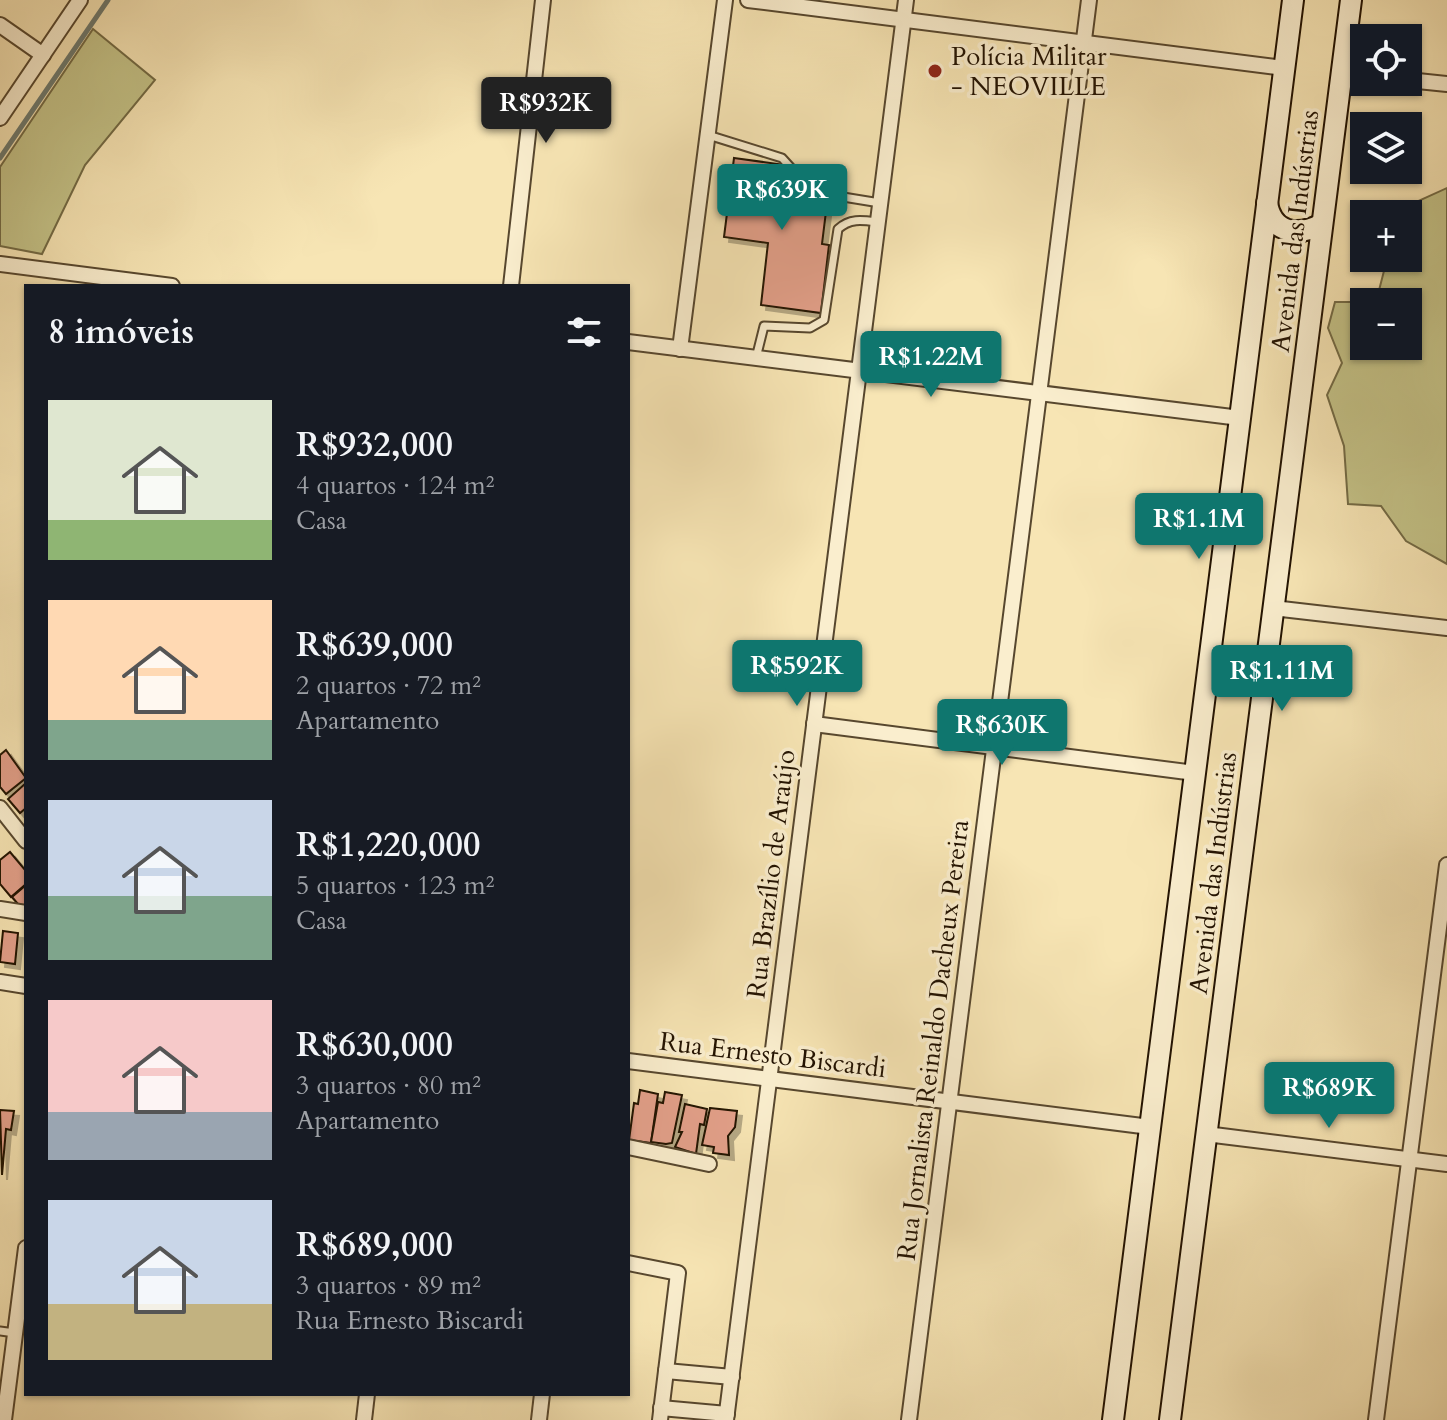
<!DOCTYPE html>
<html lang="pt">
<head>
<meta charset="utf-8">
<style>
	:root { --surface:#171b24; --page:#242831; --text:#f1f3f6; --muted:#9ea1a6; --accent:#0f766e }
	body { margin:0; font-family:Cardo,serif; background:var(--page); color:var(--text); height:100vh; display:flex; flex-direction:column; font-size:30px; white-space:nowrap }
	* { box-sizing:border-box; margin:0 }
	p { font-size:26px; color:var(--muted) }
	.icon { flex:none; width:44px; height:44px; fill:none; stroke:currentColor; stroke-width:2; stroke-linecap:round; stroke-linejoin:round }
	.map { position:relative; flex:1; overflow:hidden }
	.sheet { position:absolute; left:24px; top:284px; width:606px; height:1112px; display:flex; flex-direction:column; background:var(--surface); border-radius:0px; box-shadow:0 2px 6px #0004 }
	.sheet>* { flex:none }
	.controls { position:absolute; left:1350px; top:24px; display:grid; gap:16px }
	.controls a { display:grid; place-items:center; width:72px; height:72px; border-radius:0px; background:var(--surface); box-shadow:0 2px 6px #0004; font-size:40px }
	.price { position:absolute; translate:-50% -68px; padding:0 18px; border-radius:8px; background:var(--accent); color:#fff; font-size:26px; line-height:52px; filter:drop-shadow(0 2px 4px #0008) }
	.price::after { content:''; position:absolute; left:50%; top:48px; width:24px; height:18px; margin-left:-12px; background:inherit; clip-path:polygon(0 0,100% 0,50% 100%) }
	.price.selected { background:#222; color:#fff }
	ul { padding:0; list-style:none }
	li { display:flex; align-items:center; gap:24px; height:200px; padding:0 24px }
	li span { display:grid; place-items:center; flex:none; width:224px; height:160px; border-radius:0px; color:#555 }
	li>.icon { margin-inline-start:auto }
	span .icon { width:96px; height:96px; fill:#fffc; stroke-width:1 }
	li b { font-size:34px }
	h2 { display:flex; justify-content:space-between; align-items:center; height:96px; padding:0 24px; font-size:34px }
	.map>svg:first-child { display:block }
	.green { fill:#c4c287; stroke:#736a44; stroke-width:2 }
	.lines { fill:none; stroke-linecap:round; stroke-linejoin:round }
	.stream { stroke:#6d796e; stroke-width:5 }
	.building { fill:#e3a08a; stroke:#221201; stroke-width:2; filter:url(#shadow) }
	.lane-casing { stroke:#57472e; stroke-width:11 }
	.street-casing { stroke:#57472e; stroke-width:18 }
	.secondary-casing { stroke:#221201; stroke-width:24 }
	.lane { stroke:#faeece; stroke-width:7 }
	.street { stroke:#faeece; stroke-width:14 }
	.secondary { stroke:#faeece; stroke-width:20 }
	.poi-dot { fill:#8f2418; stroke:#faeece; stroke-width:3 }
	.labels { text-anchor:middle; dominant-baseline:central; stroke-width:7; stroke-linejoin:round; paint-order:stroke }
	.poi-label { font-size:26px; fill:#221201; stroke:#faeece; text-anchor:start }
	.street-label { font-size:26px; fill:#221201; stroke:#faeece }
</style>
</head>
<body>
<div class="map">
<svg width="1447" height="1420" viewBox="0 0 1447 1420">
	<defs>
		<filter id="shadow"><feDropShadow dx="5" dy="5" stdDeviation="0" flood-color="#0004"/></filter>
	</defs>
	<rect width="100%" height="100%" fill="#f7e5b4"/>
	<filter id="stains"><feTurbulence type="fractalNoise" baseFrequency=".0025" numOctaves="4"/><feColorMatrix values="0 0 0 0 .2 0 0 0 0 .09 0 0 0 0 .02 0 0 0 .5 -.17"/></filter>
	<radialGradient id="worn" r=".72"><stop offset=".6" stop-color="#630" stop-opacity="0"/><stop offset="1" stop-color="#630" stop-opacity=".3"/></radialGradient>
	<g class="green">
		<path d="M93,29l62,51 -70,85 -43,89 -42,-8v-79z"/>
		<path d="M1447,188v376l-41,-23 -25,-35 -33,-2 -4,-58 -17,-51 15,-32 -14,-35 7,-26h29v44h44v-44h-32l9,-35 10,-9h13v-44l-16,-1z"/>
	</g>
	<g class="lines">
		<path class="stream" d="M0,158l108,-158"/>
	</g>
	<g class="building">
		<path d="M734,158l51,7 -2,16 46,6 -7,57 7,1 -8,68 -60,-8 7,-62 -44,-6z"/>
		<path d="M6,750l20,28 -20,16 -6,-7v-32z"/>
		<path d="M26,783v25l-6,5 -12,-14z"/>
		<path d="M10,852l16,19v13l-15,13 -11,-13v-24z"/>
		<path d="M26,885v23l-3,2 -11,-13z"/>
		<path d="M3,931l15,2 -3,31 -15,-2z"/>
		<path d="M640,1090l18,4 -7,49 -22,-3 5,-37 4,1z"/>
		<path d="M665,1092l17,3 -10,48 -6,1 -15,-2 7,-40 5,1z"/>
		<path d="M685,1104l22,5 -3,16 -4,-1 -4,30 -21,-7 7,-15h-3z"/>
		<path d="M710,1108l27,3 -2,16 -7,9 1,19 -16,-2 1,-6 -12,-2z"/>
		<path d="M0,1110l14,1 -3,19 -5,-1 -4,46z"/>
	</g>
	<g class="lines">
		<defs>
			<g id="lane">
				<path d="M708,135l74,23 10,11 41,7 4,3v17l43,7"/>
				<path d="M756,358l8,-32 46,2 14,-8 14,-91c12,-11 24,-9 39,-7"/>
				<path d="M0,1331l15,2"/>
			</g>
			<g id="street">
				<path d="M748,0l536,68"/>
				<path d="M0,25l43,30"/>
				<path d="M1342,72l22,3"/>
				<path d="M1408,80l39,4"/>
				<path d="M0,118l80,-118"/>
				<path d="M0,264l172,22"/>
				<path d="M511,286l32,-286"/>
				<path d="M628,342l612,76"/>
				<path d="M680,349l45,-349"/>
				<path d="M1273,608l174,20"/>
				<path d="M814,724l381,49"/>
				<path d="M0,808l26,33"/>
				<path d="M0,909l26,4"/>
				<path d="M0,982l26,4"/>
				<path d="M628,1061l522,66"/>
				<path d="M1206,1134l241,30"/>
				<path d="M628,1147l81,17"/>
				<path d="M628,1263l50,10 -18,147"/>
				<path d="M666,1371l66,6"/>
				<path d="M661,1408l66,6"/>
				<path d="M4,1420l22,-172"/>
				<path d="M364,1420l3,-26"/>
				<path d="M539,1420l3,-26"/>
				<path d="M726,1420l180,-1420"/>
				<path d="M909,1420l180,-1420"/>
				<path d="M1376,1420l71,-555"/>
			</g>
			<g id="secondary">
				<path d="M1267,203c5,30 30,34 55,21"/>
				<path d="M1113,1420l180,-1420"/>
				<path d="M1170,1420l181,-1420"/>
			</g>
		</defs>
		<use href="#lane" class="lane-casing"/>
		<use href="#street" class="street-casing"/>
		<use href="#secondary" class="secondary-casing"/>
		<use href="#lane" class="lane"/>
		<use href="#street" class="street"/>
		<use href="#secondary" class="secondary"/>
	</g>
	<circle class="poi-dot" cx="935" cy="71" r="8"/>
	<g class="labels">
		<g class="poi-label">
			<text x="951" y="56">Polícia Militar<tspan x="951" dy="30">- NEOVILLE</tspan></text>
		</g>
		<g class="street-label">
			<text transform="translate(1295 231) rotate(-83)">Avenida das Indústrias</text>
			<text transform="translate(1213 873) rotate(-83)">Avenida das Indústrias</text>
			<text transform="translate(771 874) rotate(-83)">Rua Brazílio de Araújo</text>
			<text transform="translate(933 1040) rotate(-83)">Rua Jornalista Reinaldo Dacheux Pereira</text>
			<text transform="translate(773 1055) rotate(7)">Rua Ernesto Biscardi</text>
		</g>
	</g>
	<rect width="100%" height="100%" filter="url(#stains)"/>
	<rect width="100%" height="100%" fill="url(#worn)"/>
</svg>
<div class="controls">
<a><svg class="icon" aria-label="locate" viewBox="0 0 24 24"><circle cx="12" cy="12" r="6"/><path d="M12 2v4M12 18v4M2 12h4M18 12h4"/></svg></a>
<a><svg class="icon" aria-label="layers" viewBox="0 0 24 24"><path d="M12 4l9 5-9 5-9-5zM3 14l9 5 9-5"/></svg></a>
<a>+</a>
<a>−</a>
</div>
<b class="price selected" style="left:546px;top:145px">R$932K</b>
<b class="price" style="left:782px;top:232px">R$639K</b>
<b class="price" style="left:931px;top:399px">R$1.22M</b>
<b class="price" style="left:1199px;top:561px">R$1.1M</b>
<b class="price" style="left:797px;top:708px">R$592K</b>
<b class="price" style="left:1282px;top:713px">R$1.11M</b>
<b class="price" style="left:1002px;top:767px">R$630K</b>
<b class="price" style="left:1329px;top:1130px">R$689K</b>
<section class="sheet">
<h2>8 imóveis<svg class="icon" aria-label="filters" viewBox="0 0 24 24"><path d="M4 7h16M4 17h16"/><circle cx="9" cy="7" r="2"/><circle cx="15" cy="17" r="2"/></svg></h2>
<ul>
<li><span style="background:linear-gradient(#dfe7d0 75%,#8fb573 0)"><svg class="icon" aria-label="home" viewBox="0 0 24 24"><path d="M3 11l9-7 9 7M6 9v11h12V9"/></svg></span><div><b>R$932,000</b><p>4 quartos · 124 m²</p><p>Casa</p></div></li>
<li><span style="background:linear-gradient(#ffd9b3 75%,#7fa58c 0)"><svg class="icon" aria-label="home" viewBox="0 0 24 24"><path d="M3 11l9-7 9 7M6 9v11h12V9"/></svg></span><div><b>R$639,000</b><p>2 quartos · 72 m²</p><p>Apartamento</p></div></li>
<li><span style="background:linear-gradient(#c9d6e8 60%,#7fa58c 0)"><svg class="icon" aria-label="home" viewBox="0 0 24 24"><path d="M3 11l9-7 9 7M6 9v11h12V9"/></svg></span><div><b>R$1,220,000</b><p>5 quartos · 123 m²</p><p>Casa</p></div></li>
<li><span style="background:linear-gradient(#f6c9c9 70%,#9aa5b1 0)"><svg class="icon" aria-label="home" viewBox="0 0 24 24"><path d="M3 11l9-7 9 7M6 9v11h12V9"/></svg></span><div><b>R$630,000</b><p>3 quartos · 80 m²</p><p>Apartamento</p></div></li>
<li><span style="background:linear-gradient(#c9d6e8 65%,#c2b280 0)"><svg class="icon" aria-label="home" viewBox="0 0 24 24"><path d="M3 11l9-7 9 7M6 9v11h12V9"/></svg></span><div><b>R$689,000</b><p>3 quartos · 89 m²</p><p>Rua Ernesto Biscardi</p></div></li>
</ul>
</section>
</div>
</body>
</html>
